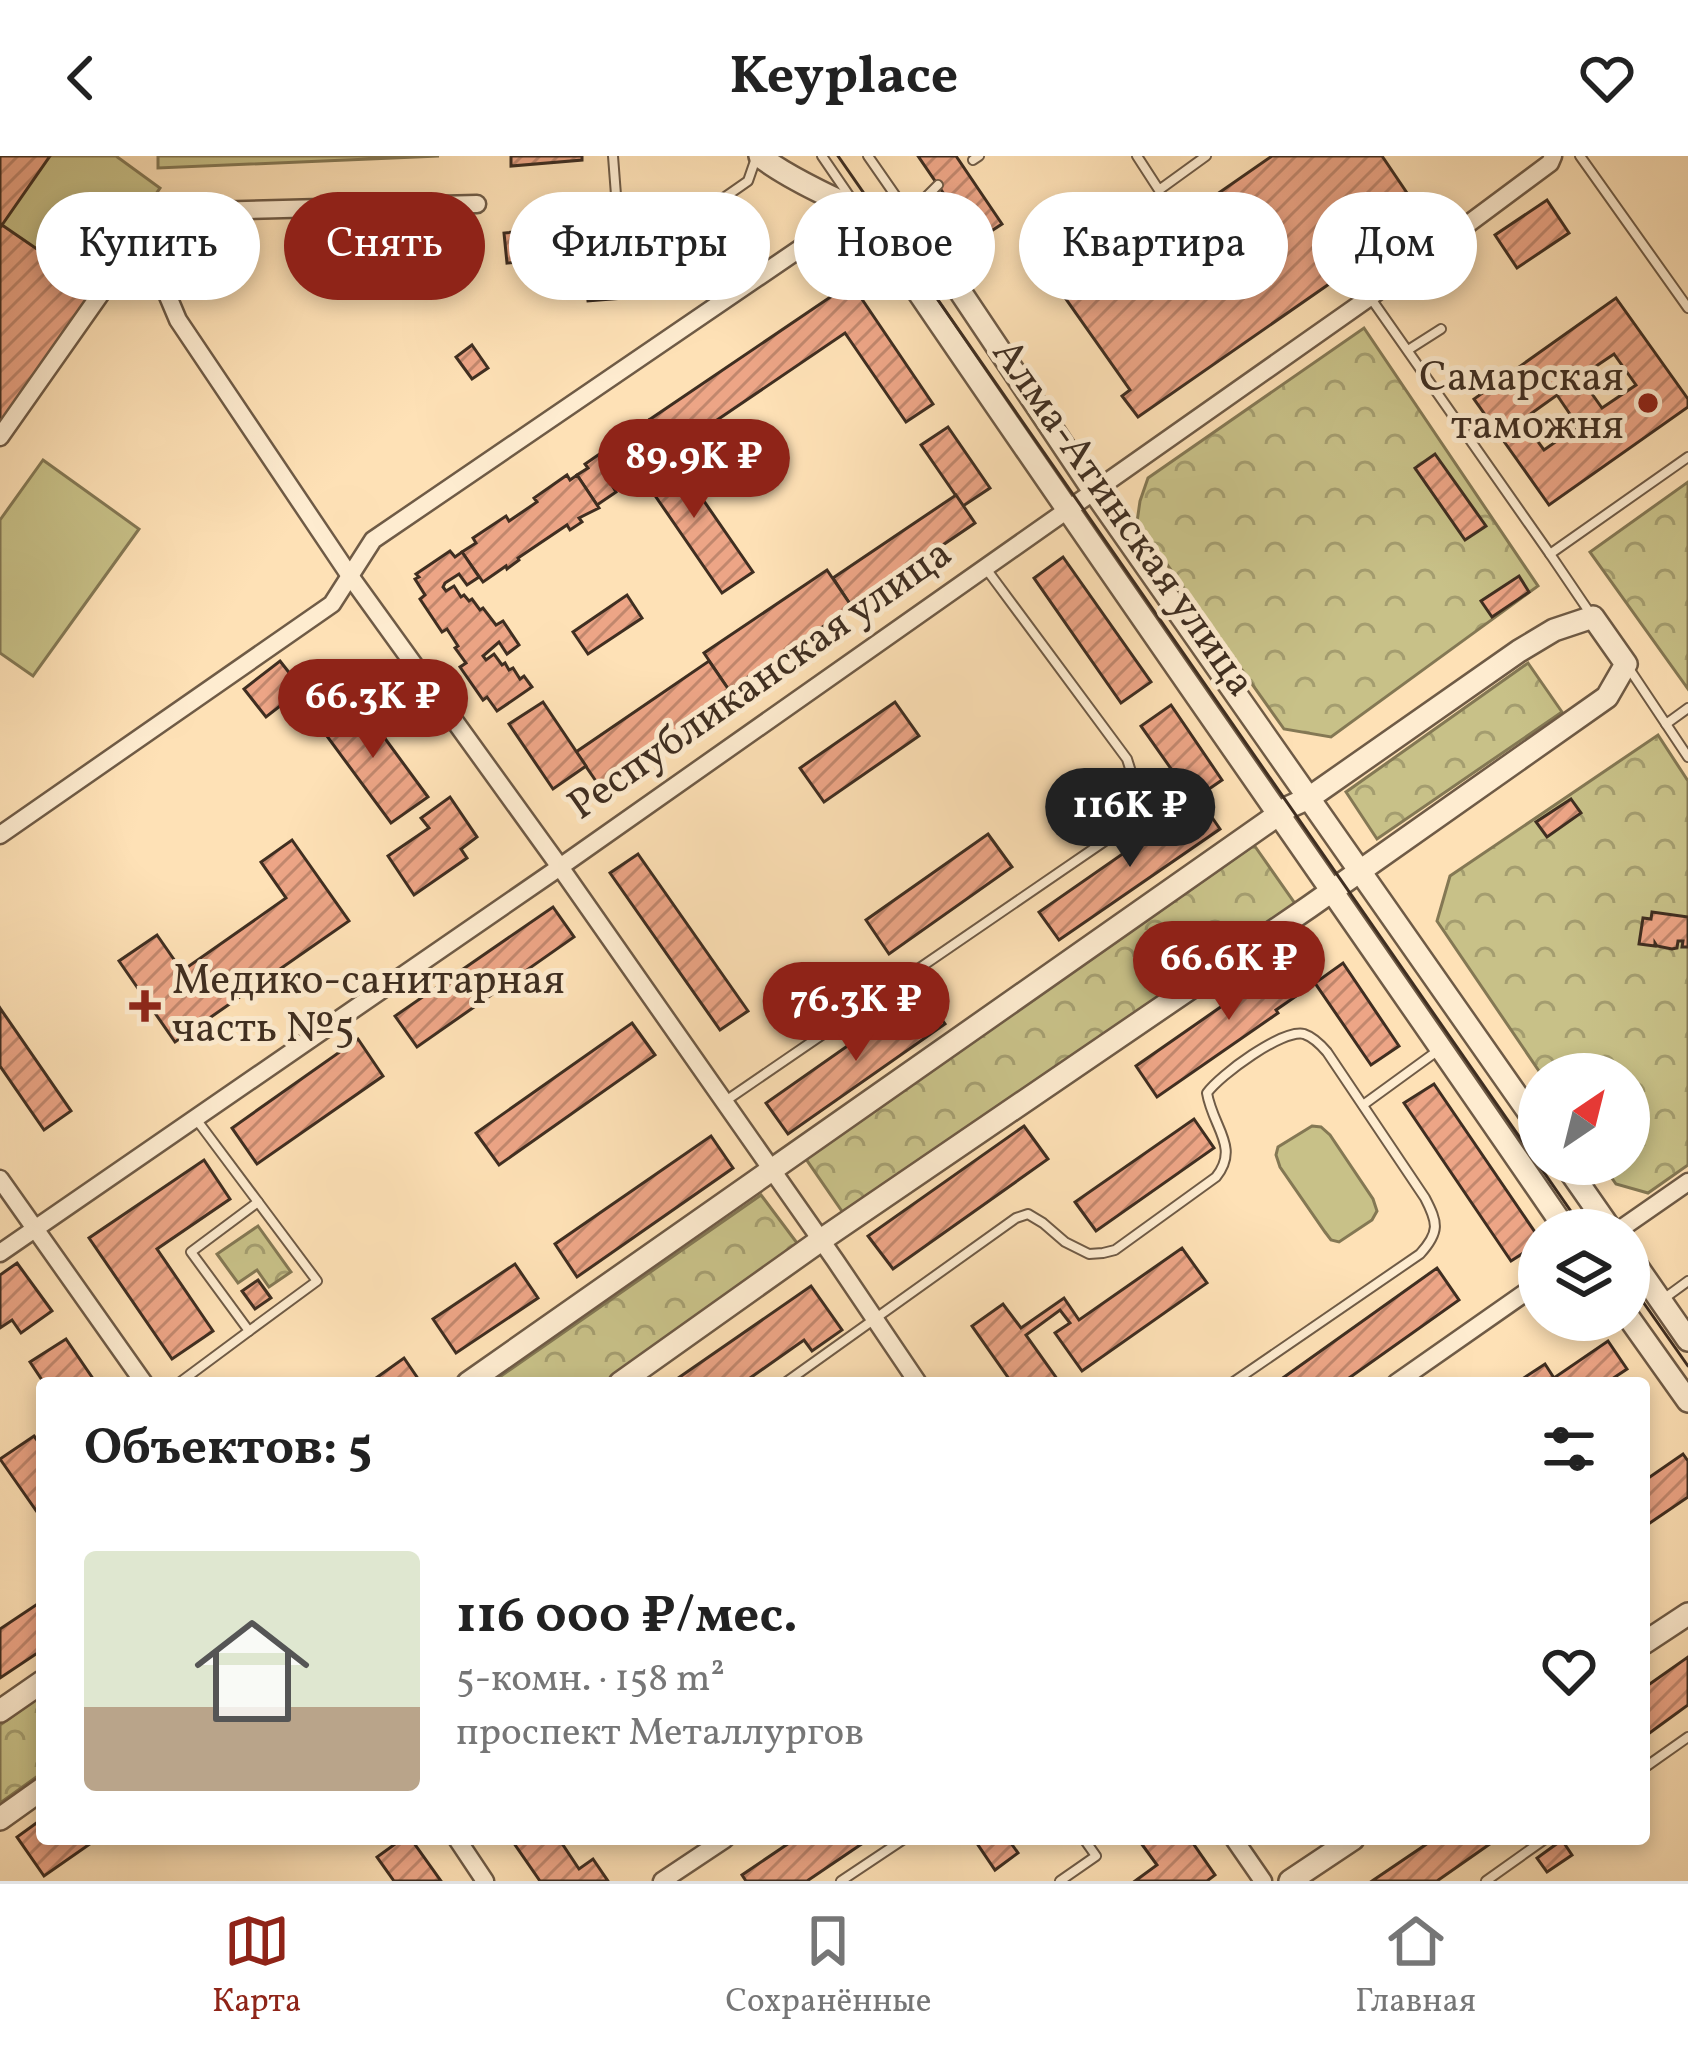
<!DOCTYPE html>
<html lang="ru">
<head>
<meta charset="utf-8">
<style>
	:root { --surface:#fff; --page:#f2f2f2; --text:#222; --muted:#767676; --line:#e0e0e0; --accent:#8f2418 }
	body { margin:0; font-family:Vollkorn,serif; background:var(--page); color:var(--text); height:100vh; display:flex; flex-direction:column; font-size:45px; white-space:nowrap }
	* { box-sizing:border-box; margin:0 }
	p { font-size:39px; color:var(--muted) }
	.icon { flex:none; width:66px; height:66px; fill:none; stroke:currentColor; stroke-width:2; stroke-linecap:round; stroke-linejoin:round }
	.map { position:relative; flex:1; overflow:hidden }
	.side { position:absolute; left:36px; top:1221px; width:1614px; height:468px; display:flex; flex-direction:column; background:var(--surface); border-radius:12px; box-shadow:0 6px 18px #0003 }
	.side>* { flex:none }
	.banner { position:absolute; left:36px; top:36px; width:1617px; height:108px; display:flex; gap:24px }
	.needle { width:78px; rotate:35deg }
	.controls { position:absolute; left:1518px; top:897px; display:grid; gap:24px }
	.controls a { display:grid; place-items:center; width:132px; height:132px; border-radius:50%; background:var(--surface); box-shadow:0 6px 18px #0003; font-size:60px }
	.price { position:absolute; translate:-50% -102px; padding:0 27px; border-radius:42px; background:var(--accent); color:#fff; font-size:39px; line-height:78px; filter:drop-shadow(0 3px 6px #0008) }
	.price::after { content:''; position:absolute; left:50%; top:72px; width:36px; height:27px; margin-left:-18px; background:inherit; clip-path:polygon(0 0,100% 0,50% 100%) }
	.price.current { background:#222; color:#fff }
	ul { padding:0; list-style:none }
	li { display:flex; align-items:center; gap:36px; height:300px; padding:0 48px }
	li+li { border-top:3px solid var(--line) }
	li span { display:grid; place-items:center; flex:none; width:336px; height:240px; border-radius:12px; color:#555 }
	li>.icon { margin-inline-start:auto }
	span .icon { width:144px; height:144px; fill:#fffc; stroke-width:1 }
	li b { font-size:51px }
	h2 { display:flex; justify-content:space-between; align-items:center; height:144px; padding:0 48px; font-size:51px }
	.pill { padding:0 42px; border-radius:54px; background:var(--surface); box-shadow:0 6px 18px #0003; font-size:42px; line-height:108px }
	.pill.current { background:var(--accent); color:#fff }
	header { display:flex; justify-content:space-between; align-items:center; height:156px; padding:0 48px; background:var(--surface); font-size:54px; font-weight:700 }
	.dock { display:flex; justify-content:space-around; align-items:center; height:168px; border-top:3px solid var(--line); background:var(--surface); font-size:33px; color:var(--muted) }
	.dock a { display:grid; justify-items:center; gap:6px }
	.dock .current { color:var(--accent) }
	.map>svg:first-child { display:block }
	.park { fill:url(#park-crowns); stroke:#847854; stroke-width:3 }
	.garden { fill:#c8c188; stroke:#847854; stroke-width:3 }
	.building { fill:url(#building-hatch); stroke:#3f2e21; stroke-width:3; fill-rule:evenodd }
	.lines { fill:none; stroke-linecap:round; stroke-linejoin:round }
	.service-casing { stroke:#6f5b46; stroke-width:12 }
	.minor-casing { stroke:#6f5b46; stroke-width:21 }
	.tertiary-casing { stroke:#6f5b46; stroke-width:26 }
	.service { stroke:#feecd0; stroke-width:8 }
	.minor { stroke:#feecd0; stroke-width:16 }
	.tertiary { stroke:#feecd0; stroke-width:21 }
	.tram { stroke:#3f2e21; stroke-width:3 }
	.poi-dot { fill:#8f2418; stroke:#feecd0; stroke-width:4.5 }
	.labels { text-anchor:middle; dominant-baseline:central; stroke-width:10; stroke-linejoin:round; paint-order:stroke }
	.poi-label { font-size:42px; fill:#3f2e21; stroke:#feecd0; text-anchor:end }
	.street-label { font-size:42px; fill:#3f2e21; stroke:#feecd0 }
</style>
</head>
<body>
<header><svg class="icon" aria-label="back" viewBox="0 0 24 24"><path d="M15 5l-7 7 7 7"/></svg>Keyplace<svg class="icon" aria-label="heart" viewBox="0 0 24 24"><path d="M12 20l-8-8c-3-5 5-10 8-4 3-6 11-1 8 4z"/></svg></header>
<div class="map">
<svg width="1688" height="1725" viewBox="0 0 1688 1725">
	<defs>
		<pattern id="park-crowns" width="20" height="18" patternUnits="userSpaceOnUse" patternTransform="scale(3)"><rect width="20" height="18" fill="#c8c188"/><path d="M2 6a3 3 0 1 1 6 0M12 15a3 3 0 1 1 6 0" fill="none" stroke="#a49d6f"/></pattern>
		<pattern id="building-hatch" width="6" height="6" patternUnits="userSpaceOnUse" patternTransform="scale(3)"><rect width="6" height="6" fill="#eda586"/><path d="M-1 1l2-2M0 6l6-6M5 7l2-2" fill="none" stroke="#c1876d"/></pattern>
	</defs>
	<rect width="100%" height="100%" fill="#fee1b6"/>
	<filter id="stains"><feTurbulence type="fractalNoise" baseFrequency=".00167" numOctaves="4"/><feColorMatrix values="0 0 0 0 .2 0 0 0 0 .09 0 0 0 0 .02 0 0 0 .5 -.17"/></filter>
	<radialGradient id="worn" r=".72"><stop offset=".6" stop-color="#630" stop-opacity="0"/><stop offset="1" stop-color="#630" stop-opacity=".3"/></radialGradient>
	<g class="park">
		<path d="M1364,172l174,258 -207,151 -47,-8 -147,-207 3,-21 8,-23z"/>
		<path d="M1688,326v207l-98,-137z"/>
		<path d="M1528,507l34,49 -185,127 -31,-47z"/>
		<path d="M1658,579l30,46v384l-40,28 -32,-9 -14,-20h27v-90h-88l-104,-153 13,-45z"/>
		<path d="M1254,689l42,60 -448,315 -42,-61z"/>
		<path d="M761,1039l39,52 -195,136h-114z"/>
		<path d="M258,1070l33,46 -22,15 -12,-17 -19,13 -21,-29z"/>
		<path d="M42,1539v78l-42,30v-78z"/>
	</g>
	<g class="garden">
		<path d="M0,0h116l44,32 -160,231z"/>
		<path d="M158,0h281l-281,12z"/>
		<path d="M43,304l96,69 -106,147 -33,-23v-133z"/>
		<path d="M1312,970l9,1 9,8 43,64 4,12 -5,9 -33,22 -8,-2 -6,-8 -45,-65 -4,-12 2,-8z"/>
	</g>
	<g class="building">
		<path d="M0,0h50l-48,69 -2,-2z"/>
		<path d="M511,0h71v4l-71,6z"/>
		<path d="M918,0h38l46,68 -26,17z"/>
		<path d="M1272,0h110l42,62 -286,199 -16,-21 8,-6 -64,-91z"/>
		<path d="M1547,44l22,33 -52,35 -22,-33z"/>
		<path d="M618,66l8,76 -38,3 -5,-45 -76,7 -3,-30z"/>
		<path d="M682,66l1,22 -33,2 -2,-22z"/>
		<path d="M718,68l19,24 -14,11 -19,-23z"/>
		<path d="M2,69l99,68 -101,144v-209z"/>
		<path d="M851,127l82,121 -27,18 -61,-89 -175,119 -21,-32z"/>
		<path d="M1616,142l72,101v8l-139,98 -75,-106zM1614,198l22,31 -34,23 -22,-31zM1557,239l21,31 -34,24 -22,-30z"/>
		<path d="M472,189l16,23 -16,11 -16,-22z"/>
		<path d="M649,264l21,32 -13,9 -6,-7 -17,11 6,9 -14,10 -3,-4 -10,7 3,5 -19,13 -20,-30 11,-7 -3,-4 32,-22 -2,-3 24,-17 3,4z"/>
		<path d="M948,271l42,61 -27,18 -42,-61z"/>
		<path d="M670,296l83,120 -31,21 -88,-128 17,-11 6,7z"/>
		<path d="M1435,298l51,72 -21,14 -50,-72z"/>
		<path d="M567,319l3,5 7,-5 22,33 -20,10 3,4 -12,8 -3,-5 -49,33 1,2 -12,9 -1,-3 -23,16 -21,-30 14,-9 -3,-5 33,-22 3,5 28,-19 -3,-4z"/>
		<path d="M956,339l19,28 -123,84 -19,-29z"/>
		<path d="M450,395l5,6 7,-5 17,25 -12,8 -8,-11 -14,9 -2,4 3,4 8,-5 7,11 3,-2 5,6 3,-2 8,11 3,-2 13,17 7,-4 16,24 -12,9 -8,-12 -16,14 3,4 8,-6 8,11 3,-2 4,7 4,-2 7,11 4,-3 8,11 -35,24 -10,-14 -4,3 -23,-33 6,-4 -11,-15 3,-2 -11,-17 -5,3 -22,-33 5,-4 -10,-16 4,-2 -3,-3z"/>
		<path d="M1063,401l88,125 -30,21 -87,-125z"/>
		<path d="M827,414l25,37 -123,83 -25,-37z"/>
		<path d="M1519,420l10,16 -37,25 -11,-16z"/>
		<path d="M627,439l15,23 -54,36 -15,-22z"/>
		<path d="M280,505l22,28 -36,28 -22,-28z"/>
		<path d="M709,505l24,35 -133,91 -24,-35z"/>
		<path d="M356,543l72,98 -37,26 -73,-99z"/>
		<path d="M543,546l43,64 -33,23 -44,-65z"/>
		<path d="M895,546l24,34 -95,66 -24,-34z"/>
		<path d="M1171,549l51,75 -29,20 -52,-74z"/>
		<path d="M450,641l27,40 -16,12 6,9 -53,37 -26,-39 41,-28 -8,-10z"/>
		<path d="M1571,643l10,14 -34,24 -11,-15z"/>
		<path d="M1200,644l20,29 -161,111 -20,-28z"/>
		<path d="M988,678l24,33 -123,87 -23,-34z"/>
		<path d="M292,684l57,81 -174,121 -56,-81 38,-26 25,36 104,-73 -25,-36z"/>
		<path d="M638,698l110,157 -28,19 -110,-157z"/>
		<path d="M553,751l21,30 -157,110 -22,-31z"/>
		<path d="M1652,756l36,5v30h-6l1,-6h-5l-1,7 -5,1 -15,-3 -2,-3v3l-16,-2 4,-26 8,1z"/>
		<path d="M1294,791l24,34 -42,29 2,3 -121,84 -21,-31 119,-83 -4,-5z"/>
		<path d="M1343,807l56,83 -28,19 -56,-82z"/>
		<path d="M923,837l22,31 -157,110 -22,-31z"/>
		<path d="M0,852l71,103 -27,19 -44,-64z"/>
		<path d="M632,867l23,32 -156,110 -23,-32z"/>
		<path d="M358,883l25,37 -126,88 -25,-36z"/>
		<path d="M1434,928l105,154v5l-28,18 -107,-158z"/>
		<path d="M1194,963l20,29 -118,83 -21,-29z"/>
		<path d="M1024,970l24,33 -155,110 -25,-33z"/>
		<path d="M711,980l22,32 -156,109 -22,-33z"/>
		<path d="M204,1004l26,39 -73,50 56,82 -41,28 -83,-121z"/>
		<path d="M1182,1092l25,35 -125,88 -27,-38 15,-10 -10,-13 -34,25 34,48h-48l-40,-57 31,-22 18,24 43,-30 15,22z"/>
		<path d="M17,1107l35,48 -31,22 -9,-13 -12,8v-53z"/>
		<path d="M515,1108l23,34 -82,55 -23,-34z"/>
		<path d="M1437,1112l22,32 -117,83h-59l-3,-3z"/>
		<path d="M258,1124l13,18 -16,11 -13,-18z"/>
		<path d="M811,1130l31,44 -30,21 -8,-11 -61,43h-72z"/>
		<path d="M66,1183l30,44h-52l-14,-21z"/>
		<path d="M1608,1185l19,28 -21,14h-90l29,-19 9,14z"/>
		<path d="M404,1202l17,25h-52z"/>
		<path d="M34,1280l8,11v72l-42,-60z"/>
		<path d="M1683,1298l5,7v36l-44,30v-46z"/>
		<path d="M42,1445v49l-42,28v-49z"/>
		<path d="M1688,1501v48l-44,32v-49z"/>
		<path d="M42,1663v20h55l-53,37 -27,-39z"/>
		<path d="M402,1683h9l30,42h-47l-17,-24z"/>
		<path d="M511,1683h48l20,30 14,-10 15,22h-68z"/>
		<path d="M795,1683h74l-62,42h-61l-4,-6z"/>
		<path d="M974,1683h34l10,14 -23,17z"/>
		<path d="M1138,1683h52l25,36 -8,6h-72l22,-16z"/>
		<path d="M1434,1683h63l-60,42h-65z"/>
		<path d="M1562,1684l10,15 -25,17 -10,-14z"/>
	</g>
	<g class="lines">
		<defs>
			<g id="service">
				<path d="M613,0l4,52 98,-4 33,-23 8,-23"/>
				<path d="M822,0l28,41"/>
				<path d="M868,0l43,62 16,-22 11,-11"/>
				<path d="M1137,0l22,34 47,-34"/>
				<path d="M1580,0l108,152"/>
				<path d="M973,4l6,-4"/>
				<path d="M1372,144l178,254"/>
				<path d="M1408,194l33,-21"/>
				<path d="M1592,460l-42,-62 138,-97"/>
				<path d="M1630,514l36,54 22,-16"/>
				<path d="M1666,568l22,33"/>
				<path d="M724,946l397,-272 14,-16 4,-17 -12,-38 -140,-189"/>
				<path d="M1363,949l77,-56"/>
				<path d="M1662,1144l26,-19"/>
				<path d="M249,1175l68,-50 -59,-79"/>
				<path d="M179,1227l70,-52 -58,-79 67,-50 -62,-83"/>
				<path d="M785,1227l231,-165 12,-4 15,9 22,19 24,12 14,-1 12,-3 101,-73c24,-30 -3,-49 -9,-84 13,-18 75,-64 97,-59 9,3 17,11 23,18l98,146c13,25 15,34 -5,56l-188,129"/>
				<path d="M1644,1612l44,-31"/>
				<path d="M841,1725l63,-42"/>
				<path d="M1060,1725l36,-25 -12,-17"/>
				<path d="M1486,1725l59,-42"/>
			</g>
			<g id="minor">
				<path d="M142,79l36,85 172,256 210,291 275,393 83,123"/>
				<path d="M0,281l142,-202 28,-23 307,-8"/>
				<path d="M0,679l332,-231 41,-64 485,-331"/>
				<path d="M0,1023l144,204"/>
				<path d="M1619,1074l69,-48"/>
				<path d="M0,1097l560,-386 810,-570 180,-134 3,-7"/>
				<path d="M1396,1227l143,-100"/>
				<path d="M457,1683l28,42"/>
				<path d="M1234,1683l29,42"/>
				<path d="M662,1725l63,-42"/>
			</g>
			<g id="tertiary">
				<path d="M760,0c22,18 93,55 122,60 9,2 19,1 29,2l182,272 446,637"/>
				<path d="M859,54l20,24c226,334 459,663 687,996"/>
				<path d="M1565,1008l46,66"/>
				<path d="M1629,1099l59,85"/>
				<path d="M1629,1162l59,83"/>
				<path d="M468,1227l821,-576 20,-9 210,-147 35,-21 39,-13 33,47 -19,33 -298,210 -488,333 -201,143"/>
				<path d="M1644,1487l44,-29"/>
				<path d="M0,1555l42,-29"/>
				<path d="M0,1663l42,-30"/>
				<path d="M1290,1725l63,-42"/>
			</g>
		</defs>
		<use href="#service" class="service-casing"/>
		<use href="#minor" class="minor-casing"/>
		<use href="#tertiary" class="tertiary-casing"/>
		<use href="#service" class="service"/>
		<use href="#minor" class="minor"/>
		<use href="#tertiary" class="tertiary"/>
		<g class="tram">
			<path d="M838,0l746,1074"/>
			<path d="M1629,1126l59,84"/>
		</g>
	</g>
	<g class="poi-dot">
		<circle cx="1648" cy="247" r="12"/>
		<path d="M139 832h12v12h12v12h-12v12h-12v-12h-12v-12h12z"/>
	</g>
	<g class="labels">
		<g class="poi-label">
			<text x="1624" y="223">Самарская<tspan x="1624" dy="48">таможня</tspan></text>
			<text x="172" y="826" text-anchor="start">Медико-санитарная<tspan x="172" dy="48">часть №5</tspan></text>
		</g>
		<g class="street-label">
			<text transform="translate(1122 363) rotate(55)">Алма-Атинская улица</text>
			<text transform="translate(761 525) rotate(-35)">Республиканская улица</text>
		</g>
	</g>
	<rect width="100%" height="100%" filter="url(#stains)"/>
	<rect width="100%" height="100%" fill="url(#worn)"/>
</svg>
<div class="controls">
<a><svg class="needle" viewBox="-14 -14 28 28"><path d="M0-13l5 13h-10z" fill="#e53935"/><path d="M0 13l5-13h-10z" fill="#767676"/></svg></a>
<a><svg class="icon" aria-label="layers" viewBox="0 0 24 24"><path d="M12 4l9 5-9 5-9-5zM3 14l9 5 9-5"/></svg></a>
</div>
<b class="price" style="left:694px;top:365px">89.9K ₽</b>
<b class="price" style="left:373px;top:605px">66.3K ₽</b>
<b class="price current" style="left:1130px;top:714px">116K ₽</b>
<b class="price" style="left:1229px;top:867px">66.6K ₽</b>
<b class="price" style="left:856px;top:908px">76.3K ₽</b>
<div class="banner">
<a class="pill">Купить</a>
<a class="pill current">Снять</a>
<a class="pill">Фильтры</a>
<a class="pill">Новое</a>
<a class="pill">Квартира</a>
<a class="pill">Дом</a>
</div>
<section class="side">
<h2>Объектов: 5<svg class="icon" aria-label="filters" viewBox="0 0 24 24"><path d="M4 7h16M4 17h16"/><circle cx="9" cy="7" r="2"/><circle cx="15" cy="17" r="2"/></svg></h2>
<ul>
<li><span style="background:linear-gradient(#dfe7d0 65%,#b9a48a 0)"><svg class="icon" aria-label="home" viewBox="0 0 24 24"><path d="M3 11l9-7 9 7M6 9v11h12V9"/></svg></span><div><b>116 000 ₽/мес.</b><p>5-комн. · 158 m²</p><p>проспект Металлургов</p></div><svg class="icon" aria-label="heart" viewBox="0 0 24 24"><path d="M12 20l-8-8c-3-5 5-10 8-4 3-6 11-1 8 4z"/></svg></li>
</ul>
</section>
</div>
<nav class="dock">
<a class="current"><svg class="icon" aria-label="map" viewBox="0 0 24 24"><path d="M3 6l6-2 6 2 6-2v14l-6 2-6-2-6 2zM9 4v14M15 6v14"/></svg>Карта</a>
<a><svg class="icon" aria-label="saved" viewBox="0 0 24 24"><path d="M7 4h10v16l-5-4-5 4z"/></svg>Сохранённые</a>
<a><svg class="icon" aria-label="home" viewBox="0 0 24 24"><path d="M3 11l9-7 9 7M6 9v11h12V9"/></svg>Главная</a>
</nav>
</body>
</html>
